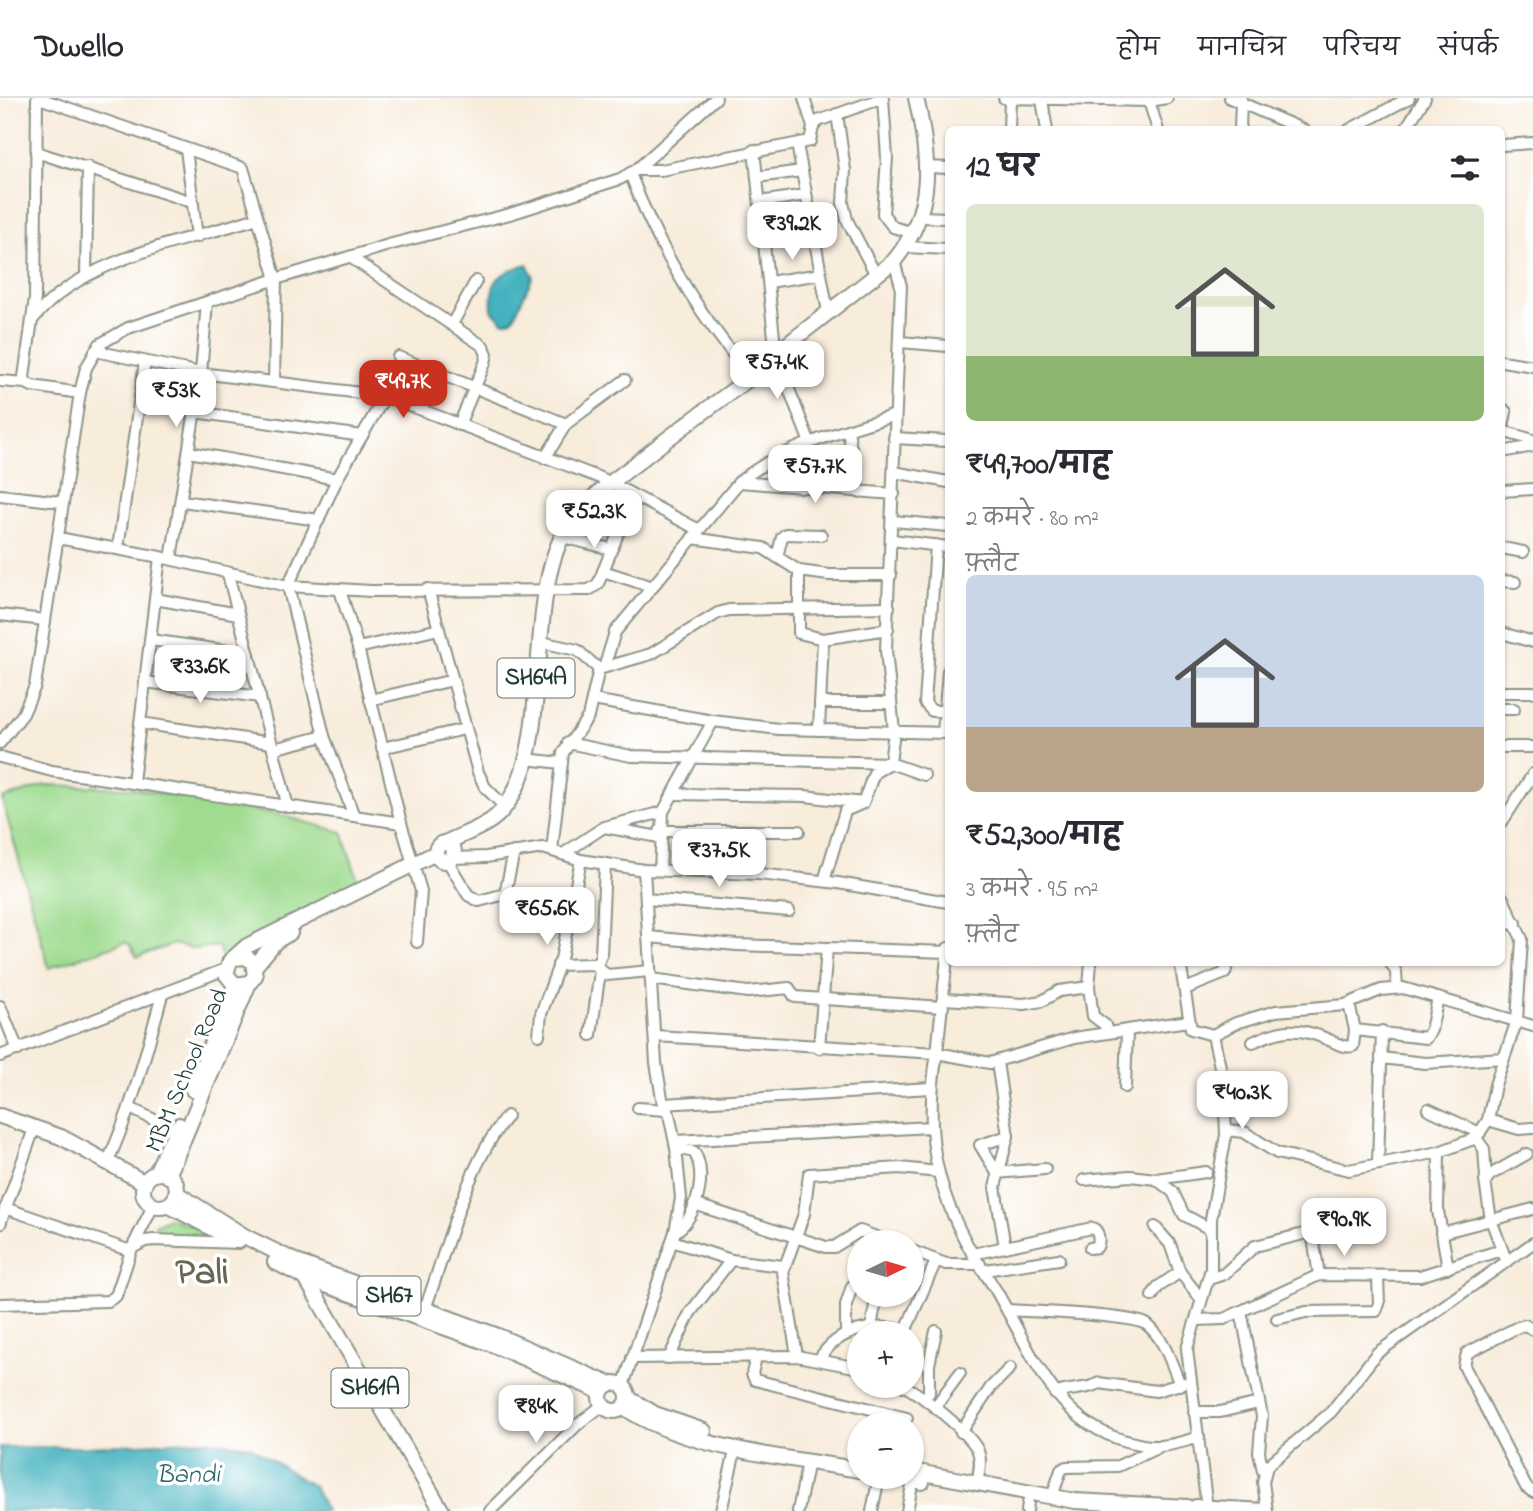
<!DOCTYPE html>
<html lang="hi">
<head>
<meta charset="utf-8">
<style>
	:root { --surface:#fff; --page:#f7f7f7; --text:#2b2b33; --muted:#7c7c81; --line:#e1e1e2; --accent:#c8321e }
	body { margin:0; font-family:"Indie Flower","Playpen Sans Deva",sans-serif; background:var(--page); color:var(--text); height:100vh; display:flex; flex-direction:column; font-size:26px; white-space:nowrap }
	* { box-sizing:border-box; margin:0 }
	p { font-size:23px; color:var(--muted) }
	.icon { flex:none; width:38px; height:38px; fill:none; stroke:currentColor; stroke-width:2; stroke-linecap:round; stroke-linejoin:round }
	.map { position:relative; flex:1; overflow:hidden }
	.drawer { position:absolute; left:945px; top:28px; width:560px; height:840px; display:flex; flex-direction:column; background:var(--surface); border-radius:10px; box-shadow:0 2px 5px #0004 }
	.drawer>* { flex:none }
	.needle { width:46px; rotate:85deg }
	.fabs { position:absolute; left:847px; top:1132px; display:grid; gap:14px }
	.fabs a { display:grid; place-items:center; width:77px; height:77px; border-radius:50%; background:var(--surface); box-shadow:0 2px 5px #0004; font-size:35px }
	.price { position:absolute; translate:-50% -60px; padding:0 16px; border-radius:14px; background:#fff; color:#222; font-size:23px; line-height:46px; filter:drop-shadow(0 2px 4px #0008) }
	.price::after { content:''; position:absolute; left:50%; top:42px; width:21px; height:16px; margin-left:-10px; background:inherit; clip-path:polygon(0 0,100% 0,50% 100%) }
	.price.selected { background:var(--accent); color:#fff }
	ul { padding:0; list-style:none }
	li { display:grid; align-content:center; gap:14px; height:371px; padding:0 21px }
	li span { display:grid; place-items:center; height:217px; border-radius:10px; color:#555 }
	li>.icon { margin-inline-start:auto }
	span .icon { width:126px; height:126px; fill:#fffc; stroke-width:1 }
	li b { font-size:30px }
	h2 { display:flex; justify-content:space-between; align-items:center; height:84px; padding:0 21px; font-size:30px }
	header { display:flex; align-items:center; gap:42px; box-sizing:border-box; height:98px; padding:0 35px; background:var(--surface); border-bottom:2px solid var(--line) }
	header strong { font-size:33px }
	nav { display:flex; gap:38px; margin-inline-start:auto; font-size:24px }
	.map>svg:first-child { display:block }
	.green { fill:#9fdc90; stroke:#5f8c62; stroke-width:2 }
	.water { fill:#44b2c0; stroke:#32787a; stroke-width:2 }
	.lines { fill:none; stroke-linecap:round; stroke-linejoin:round }
	.minor-casing { stroke:#8c9488; stroke-width:14 }
	.major-casing { stroke:#8c9488; stroke-width:18 }
	.minor { stroke:#fff; stroke-width:10 }
	.major { stroke:#fff; stroke-width:14 }
	.labels { text-anchor:middle; dominant-baseline:central; stroke-width:7; stroke-linejoin:round; paint-order:stroke }
	.shield { fill:#fff; stroke:#627771; stroke-width:2 }
	.shield-label { font-size:23px; font-weight:bold; fill:#1f3d34 }
	.street-label { font-size:24px; fill:#1f3d34; stroke:#fff }
	.water-label { font-size:26px; font-style:italic; fill:#2c6665; stroke:#fff }
	.town-label { font-size:38px; font-weight:bold; fill:#67684f; stroke:#fff }
</style>
</head>
<body>
<header>
<strong>Dwello</strong>
<nav><a>होम</a><a>मानचित्र</a><a>परिचय</a><a>संपर्क</a></nav>
</header>
<div class="map">
<svg width="1533" height="1413" viewBox="0 0 1533 1413">
	<rect width="100%" height="100%" fill="#fff"/>
	<filter id="ink" filterUnits="userSpaceOnUse"><feTurbulence type="fractalNoise" baseFrequency=".0143" numOctaves="2"/><feDisplacementMap in="SourceGraphic" scale="14" xChannelSelector="R" yChannelSelector="G"/><feConvolveMatrix kernelMatrix="1 2 1 2 8 2 1 2 1" color-interpolation-filters="sRGB"/></filter>
	<filter id="wash" filterUnits="userSpaceOnUse"><feTurbulence type="fractalNoise" baseFrequency=".00686" numOctaves="4" result="noise"/><feDisplacementMap in="SourceGraphic" scale="28" xChannelSelector="R" yChannelSelector="G"/><feGaussianBlur stdDeviation="1.57" result="paint"/><feColorMatrix in="noise" values="0 0 0 0 0 0 0 0 0 0 0 0 0 0 0 0 0 1.4 0 .05"/><feComposite in="paint" operator="in"/></filter>
	<g filter="url(#wash)">
		<rect width="100%" height="100%" fill="#f8ecdb"/>
		<g class="green">
			<path d="M45,687l86,3 145,26 66,18 19,57 -138,71 -5,-14 -25,3 -19,-5 -37,13 -7,-12 -5,-3 -76,26 -47,-169z"/>
			<path d="M169,1120l36,11 -2,7 -49,-1 1,-10z"/>
		</g>
		<g class="water">
			<path d="M527,166l6,12 -18,39 -3,5 -9,2 -11,-12c-3,-30 8,-38 35,-46z"/>
			<path d="M204,1342l46,6 64,41 12,24h-326v-64h87z"/>
		</g>
	</g>
	<g filter="url(#ink)">
		<g class="lines">
			<defs>
				<g id="minor">
					<path d="M37,0l-2,200 -11,79 2,6 6,3 48,7"/>
					<path d="M39,0l204,70 33,111 -2,103"/>
					<path d="M804,0l9,29"/>
					<path d="M1004,0l145,3 18,-3"/>
					<path d="M1230,0l74,32"/>
					<path d="M1042,2l5,30"/>
					<path d="M1149,3l9,29"/>
					<path d="M837,16l8,56 -2,33 4,17 29,55"/>
					<path d="M1009,32l1,-32"/>
					<path d="M1240,32l1,-32"/>
					<path d="M1349,32l60,-32"/>
					<path d="M1405,32l20,-32"/>
					<path d="M797,46l31,168"/>
					<path d="M1502,47l31,-2"/>
					<path d="M186,51l11,88"/>
					<path d="M754,52l22,206 34,87"/>
					<path d="M36,54l156,50"/>
					<path d="M928,69l20,1"/>
					<path d="M636,72h25l149,-29 3,-14 5,-6 65,-23 4,60 -4,56 10,13 21,6"/>
					<path d="M630,75c27,74 66,137 116,197"/>
					<path d="M757,79l45,-6"/>
					<path d="M760,104l46,-7"/>
					<path d="M921,119l27,1"/>
					<path d="M763,130l48,-6"/>
					<path d="M905,149l43,2"/>
					<path d="M350,159l133,89 4,8 -2,9 -26,62"/>
					<path d="M86,178l2,-109"/>
					<path d="M769,184l52,-8"/>
					<path d="M34,220c50,-61 150,-76 223,-100"/>
					<path d="M452,226l24,-43"/>
					<path d="M900,244l48,4"/>
					<path d="M95,253l106,22 184,23 218,83 96,51"/>
					<path d="M398,259l168,67"/>
					<path d="M1502,263l31,5"/>
					<path d="M0,283l26,2"/>
					<path d="M1502,310l4,4 -4,19"/>
					<path d="M195,314l167,24"/>
					<path d="M848,332l10,62"/>
					<path d="M1502,333l31,9"/>
					<path d="M894,340l54,3"/>
					<path d="M189,354l148,27"/>
					<path d="M1502,354l31,-6"/>
					<path d="M545,360l21,-34 59,-44"/>
					<path d="M894,374l54,10"/>
					<path d="M739,384l155,12"/>
					<path d="M801,390v-41"/>
					<path d="M1502,393l31,-2"/>
					<path d="M0,397l61,7"/>
					<path d="M182,403l137,19"/>
					<path d="M893,423l55,5"/>
					<path d="M562,439l49,12"/>
					<path d="M58,440l102,19 128,29 83,5 218,-1 9,-6 35,-88"/>
					<path d="M692,440l71,10 36,23 30,4h62"/>
					<path d="M892,442l56,7"/>
					<path d="M936,447l-11,158 7,8h13"/>
					<path d="M118,450l27,-186"/>
					<path d="M1502,450l21,4"/>
					<path d="M777,459l5,-20 4,-3 35,1"/>
					<path d="M171,461l30,-186 6,-71"/>
					<path d="M603,473l50,16"/>
					<path d="M799,473v62l24,6 65,-10"/>
					<path d="M228,476l60,233"/>
					<path d="M1502,483l13,1"/>
					<path d="M428,491l50,183 7,15 20,20"/>
					<path d="M340,492l18,58 81,-19"/>
					<path d="M155,501l83,15"/>
					<path d="M0,517l45,5"/>
					<path d="M1502,535l31,9"/>
					<path d="M150,542l99,14"/>
					<path d="M541,544l36,8 22,19"/>
					<path d="M358,550l43,175 20,68 -4,51"/>
					<path d="M605,567l10,-33 124,-150c44,-36 103,-50 156,-67"/>
					<path d="M145,584l115,15"/>
					<path d="M1502,594h31"/>
					<path d="M370,602l83,-20"/>
					<path d="M593,602l120,21 66,8 169,4"/>
					<path d="M820,605h71"/>
					<path d="M1502,611h12"/>
					<path d="M140,625l131,20"/>
					<path d="M819,632l4,-91"/>
					<path d="M943,635l5,-62"/>
					<path d="M0,645l23,-29 12,-28 45,-293 6,-25 14,-24 28,-16 148,-49 116,-35 118,-30 110,-35 16,-9 80,-72"/>
					<path d="M568,645l63,13 259,7 34,12"/>
					<path d="M1502,649h31"/>
					<path d="M382,650l83,-19"/>
					<path d="M273,651l51,-13"/>
					<path d="M0,659l52,14 349,52"/>
					<path d="M525,661l37,4"/>
					<path d="M133,684l27,-225"/>
					<path d="M672,696l133,2 58,7"/>
					<path d="M354,718l-30,-80 -36,-150 49,-107 48,-83"/>
					<path d="M1502,724l31,-48"/>
					<path d="M604,729l55,10"/>
					<path d="M660,733h139"/>
					<path d="M552,752l11,-97 25,-36 11,-48 52,-15 67,-41 11,-3 160,-3"/>
					<path d="M563,756l41,-27 59,-15"/>
					<path d="M452,760l34,-1 57,-9 38,12 63,10 115,4 79,9 110,19"/>
					<path d="M447,762l21,35 11,6 26,-7 9,-42"/>
					<path d="M660,772l3,-58 50,-91"/>
					<path d="M824,783l21,-70 18,-8 11,-30 16,-10 4,-32 -8,-81 15,-364 -7,-25"/>
					<path d="M646,801l143,12"/>
					<path d="M1502,826l14,-1"/>
					<path d="M648,839l89,8 211,7"/>
					<path d="M948,850l-11,105 53,10 84,-25 114,-17"/>
					<path d="M1091,864l-2,25 4,29 12,9 2,8"/>
					<path d="M1180,864l11,67 22,6"/>
					<path d="M1390,864l6,10 1,16"/>
					<path d="M558,867l35,-1 14,11 43,-4"/>
					<path d="M597,868l4,-11 4,-91"/>
					<path d="M651,881l97,13 41,-4 6,9 148,10"/>
					<path d="M1185,891l40,-16 3,-11"/>
					<path d="M944,901l80,5 18,-3 17,-10 30,-4"/>
					<path d="M0,908l18,44"/>
					<path d="M1355,932l71,8 5,-8 7,-32"/>
					<path d="M539,937l2,-21 20,-55 20,-99"/>
					<path d="M591,937l9,-64"/>
					<path d="M655,938l282,17c-13,75 -3,134 35,200 10,17 22,32 31,50 32,56 54,119 123,138 11,2 20,6 31,5 14,0 29,-5 42,-9"/>
					<path d="M1253,944c28,-13 45,-16 74,-3 9,4 16,9 26,7l2,-16 -6,-26"/>
					<path d="M819,950l8,-100"/>
					<path d="M0,958l226,-87"/>
					<path d="M1381,960l44,5 79,-5"/>
					<path d="M997,964l11,74 -13,51 10,60"/>
					<path d="M1125,989l2,-56"/>
					<path d="M663,1006l268,-16"/>
					<path d="M130,1010l51,25"/>
					<path d="M638,1010l28,2"/>
					<path d="M1428,1011l52,24"/>
					<path d="M1488,1022l31,9 14,-1"/>
					<path d="M1226,1032l18,2 33,21 72,17 90,-18 37,-14 12,-18 7,-35 22,-65 5,-81 -20,-42"/>
					<path d="M1008,1038l-28,9 17,28 48,-4"/>
					<path d="M1476,1040l8,11 2,29"/>
					<path d="M675,1043l256,-14"/>
					<path d="M1439,1054l-1,59 10,57"/>
					<path d="M108,1063c25,-55 38,-109 54,-166"/>
					<path d="M1378,1066l4,-133"/>
					<path d="M1156,1081l50,-7"/>
					<path d="M1084,1082l46,-4 26,3 17,13 11,23 26,14"/>
					<path d="M694,1106l132,43h8l26,-16 30,11"/>
					<path d="M5,1110l126,43"/>
					<path d="M0,1126l35,-98"/>
					<path d="M1155,1129l15,17 10,28 21,27"/>
					<path d="M675,1134c22,-13 33,-59 19,-80l-18,-4"/>
					<path d="M1441,1135l92,-24"/>
					<path d="M672,1143l59,19 52,6"/>
					<path d="M132,1150l13,-7 9,-1 85,3"/>
					<path d="M912,1153l34,13h34"/>
					<path d="M973,1156l119,-26c7,2 8,13 5,19l-7,1"/>
					<path d="M1505,1159l-14,-37 -6,-39 5,-6 37,-21"/>
					<path d="M985,1172l74,-11"/>
					<path d="M1209,1181l15,-5 31,-28 57,-14 7,43"/>
					<path d="M1152,1198l6,-9 22,-15"/>
					<path d="M0,1206l108,-3 8,-5 16,-48 21,-42"/>
					<path d="M425,1211c22,-61 41,-142 82,-193"/>
					<path d="M1007,1212c23,1 125,5 139,14 18,13 26,41 34,61"/>
					<path d="M1241,1213l21,105 -3,36 4,19 2,-3"/>
					<path d="M1277,1221l29,-7 70,-1 3,-7 -1,-26"/>
					<path d="M1196,1222l28,-1 95,-44 101,1 81,-26"/>
					<path d="M871,1229l6,-32"/>
					<path d="M1533,1232l-8,-5 -7,2 -51,26 -3,13 62,121 7,5"/>
					<path d="M846,1236v-29l6,-19 7,2"/>
					<path d="M904,1236l32,-73"/>
					<path d="M797,1258l-14,-84 21,-58 5,-40 91,-6 38,4"/>
					<path d="M756,1259l-4,17 3,6 152,38"/>
					<path d="M632,1260l165,-2 62,12"/>
					<path d="M669,1260l21,-45 41,-53"/>
					<path d="M820,1260c19,-30 53,-34 86,-28"/>
					<path d="M623,1288l52,-154 6,-34 -5,-50 -7,-34 -6,-10 -7,-41 -12,-193"/>
					<path d="M904,1288c17,8 67,48 74,65 4,10 1,22 -1,32"/>
					<path d="M1055,1296c15,-7 31,-3 44,-11l57,8 28,-8"/>
					<path d="M924,1300l5,-5v-28l7,-34"/>
					<path d="M935,1309l25,-34"/>
					<path d="M1194,1314h26l39,-9"/>
					<path d="M961,1334l30,-45 19,-19"/>
					<path d="M1052,1399l9,-27 5,-3 52,-1 39,-18"/>
					<path d="M1207,1410l-20,-159 24,-80v-50l15,-84 -2,-50 -11,-50 23,-12 40,-12 69,-6 36,-15 22,-2 130,38"/>
					<path d="M490,1413l87,-86 26,-20"/>
					<path d="M721,1413l15,-64"/>
					<path d="M798,1413l10,-50"/>
					<path d="M872,1413l7,-34"/>
					<path d="M907,1413l6,-31"/>
					<path d="M1027,1413l1,-8"/>
					<path d="M1267,1413l-4,-29 4,-16 64,-54 46,-59 156,-110"/>
				</g>
				<g id="major">
					<path d="M445,745c20,-10 46,-17 59,-35 48,-60 22,-196 57,-269 17,-36 52,-57 82,-81 35,-28 71,-54 107,-80l11,-13 133,-104c41,-50 36,-103 22,-163"/>
					<circle cx="445" cy="754" r="9"/>
					<path d="M234,860l12,-1 7,5 2,14 -6,7 -14,2 -9,-11 4,-13 17,-15 189,-93"/>
					<path d="M255,868l21,-25 14,-8"/>
					<path d="M193,992l42,-105"/>
					<path d="M0,1018l61,21 84,46"/>
					<circle cx="160" cy="1092" r="17"/>
					<path d="M155,1076l24,-49"/>
					<path d="M168,1078l81,-193"/>
					<path d="M176,1095l70,44 53,26 199,73 111,48"/>
					<path d="M168,1107l64,34"/>
					<path d="M275,1164l31,16 188,67 107,47"/>
					<path d="M305,1179l137,234"/>
					<circle cx="614" cy="1299" r="14"/>
					<path d="M628,1300l27,16 49,17"/>
					<path d="M624,1309c59,42 164,50 235,63"/>
					<path d="M912,1373l163,30 112,6"/>
					<path d="M899,1379l23,5"/>
					<path d="M1196,1409l68,4"/>
				</g>
			</defs>
			<use href="#minor" class="minor-casing"/>
			<use href="#major" class="major-casing"/>
			<use href="#minor" class="minor"/>
			<use href="#major" class="major"/>
		</g>
	</g>
	<g class="labels">
		<g class="shield">
			<rect x="497.5" y="560.5" width="77" height="39" rx="5"/>
			<rect x="357.5" y="1178.5" width="63" height="39" rx="5"/>
			<rect x="331.5" y="1270.5" width="77" height="39" rx="5"/>
		</g>
		<g class="shield-label">
			<text x="536" y="580">SH64A</text>
			<text x="389" y="1198">SH67</text>
			<text x="370" y="1290">SH61A</text>
		</g>
		<g class="street-label">
			<text transform="translate(188 973) rotate(-67)">MBM School Road</text>
		</g>
		<g class="water-label">
			<text x="188" y="1378">Bandi</text>
		</g>
		<g class="town-label">
			<text x="202" y="1176">Pali</text>
		</g>
	</g>
</svg>
<div class="fabs">
<a><svg class="needle" viewBox="-14 -14 28 28"><path d="M0-13l5 13h-10z" fill="#e53935"/><path d="M0 13l5-13h-10z" fill="#7c7c81"/></svg></a>
<a>+</a>
<a>−</a>
</div>
<b class="price" style="left:792px;top:164px">₹39.2K</b>
<b class="price" style="left:777px;top:303px">₹57.4K</b>
<b class="price selected" style="left:403px;top:322px">₹49.7K</b>
<b class="price" style="left:176px;top:331px">₹53K</b>
<b class="price" style="left:815px;top:407px">₹57.7K</b>
<b class="price" style="left:594px;top:452px">₹52.3K</b>
<b class="price" style="left:200px;top:607px">₹33.6K</b>
<b class="price" style="left:719px;top:791px">₹37.5K</b>
<b class="price" style="left:547px;top:849px">₹65.6K</b>
<b class="price" style="left:1242px;top:1033px">₹40.3K</b>
<b class="price" style="left:1344px;top:1160px">₹90.9K</b>
<b class="price" style="left:536px;top:1347px">₹84K</b>
<section class="drawer">
<h2>12 घर<svg class="icon" aria-label="filters" viewBox="0 0 24 24"><path d="M4 7h16M4 17h16"/><circle cx="9" cy="7" r="2"/><circle cx="15" cy="17" r="2"/></svg></h2>
<ul>
<li><span style="background:linear-gradient(#dfe7d0 70%,#8fb573 0)"><svg class="icon" aria-label="home" viewBox="0 0 24 24"><path d="M3 11l9-7 9 7M6 9v11h12V9"/></svg></span><div><b>₹49,700/माह</b><p>2 कमरे · 80 m²</p><p>फ़्लैट</p></div></li>
<li><span style="background:linear-gradient(#c9d6e8 70%,#b9a48a 0)"><svg class="icon" aria-label="home" viewBox="0 0 24 24"><path d="M3 11l9-7 9 7M6 9v11h12V9"/></svg></span><div><b>₹52,300/माह</b><p>3 कमरे · 95 m²</p><p>फ़्लैट</p></div></li>
</ul>
</section>
</div>
</body>
</html>
